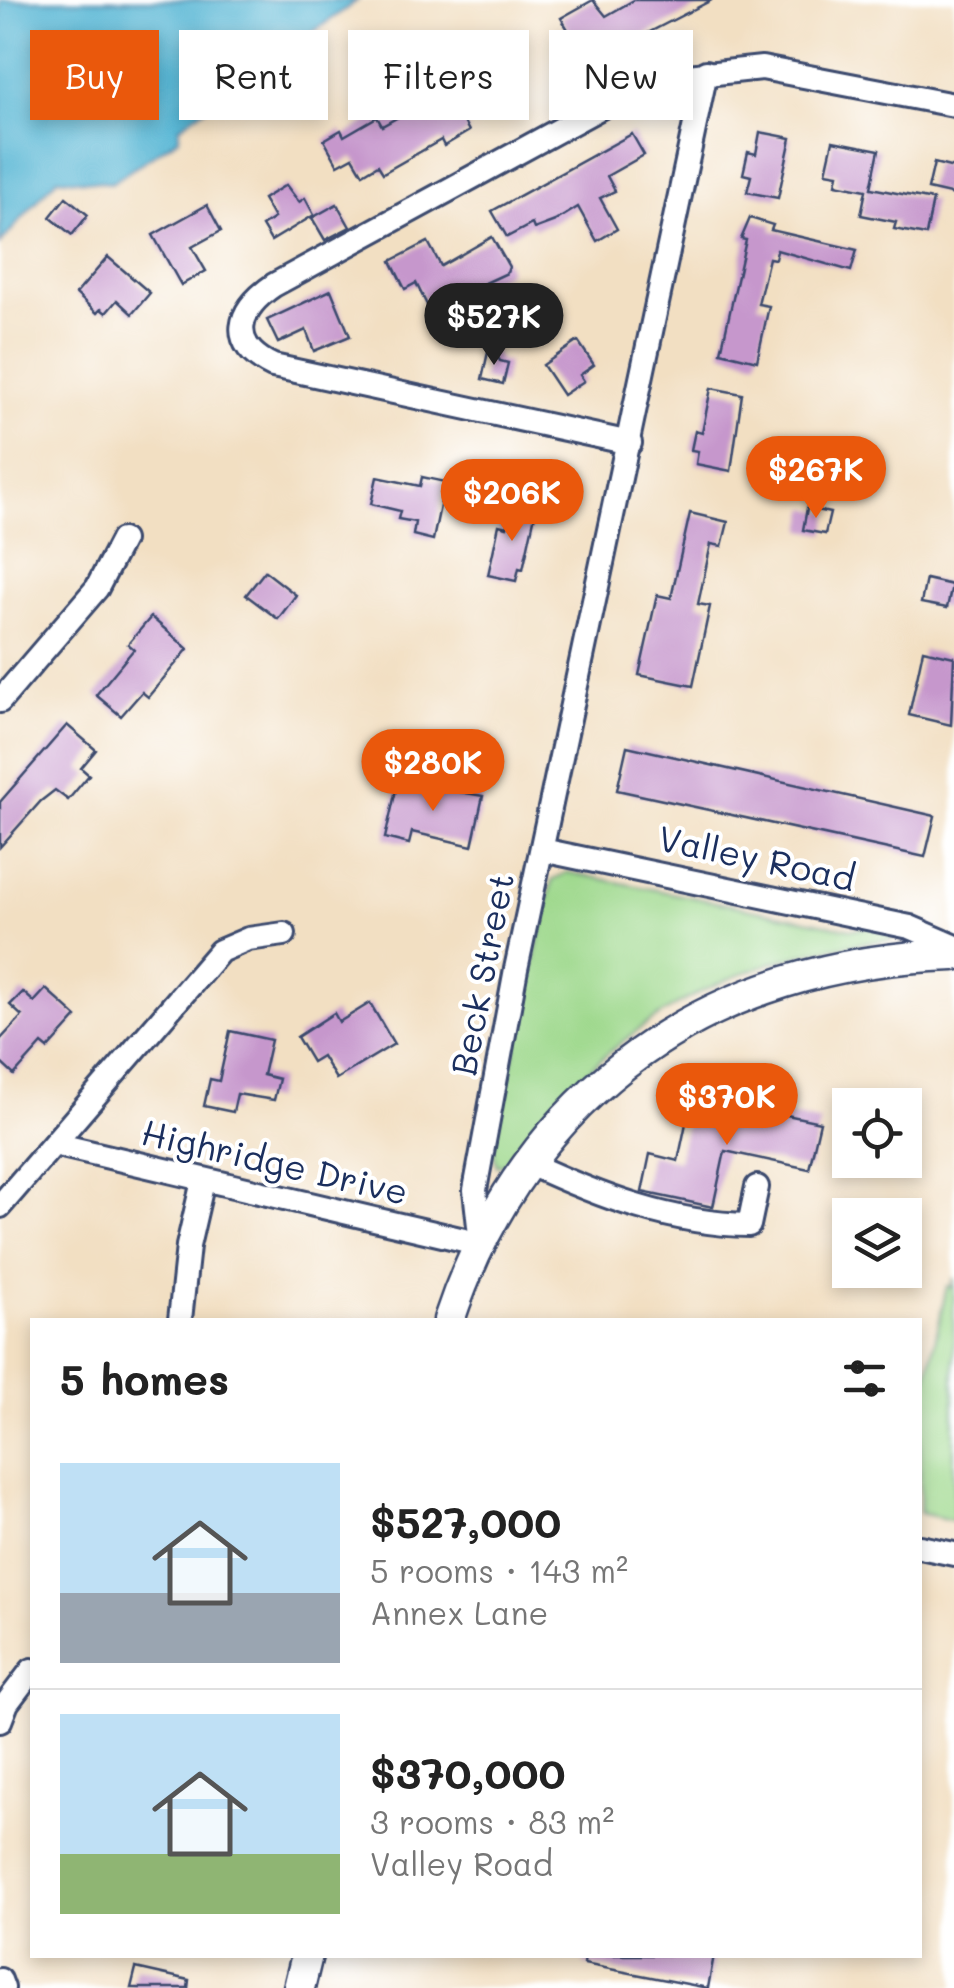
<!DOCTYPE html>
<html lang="en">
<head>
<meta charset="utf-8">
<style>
	:root { --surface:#fff; --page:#f2f2f2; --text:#222; --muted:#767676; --line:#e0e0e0; --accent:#ea580c }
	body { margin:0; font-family:Mali,sans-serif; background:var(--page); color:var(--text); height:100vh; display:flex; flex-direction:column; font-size:38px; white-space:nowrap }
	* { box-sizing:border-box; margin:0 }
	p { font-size:32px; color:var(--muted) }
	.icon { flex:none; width:55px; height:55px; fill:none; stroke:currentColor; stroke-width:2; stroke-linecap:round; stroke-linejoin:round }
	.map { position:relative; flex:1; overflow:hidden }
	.drawer { position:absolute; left:30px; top:1318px; width:892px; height:640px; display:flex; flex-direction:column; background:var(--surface); border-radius:0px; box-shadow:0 5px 15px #0003 }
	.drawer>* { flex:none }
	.hud { position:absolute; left:30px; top:30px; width:895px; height:90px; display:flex; gap:20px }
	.controls { position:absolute; left:832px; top:1088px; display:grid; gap:20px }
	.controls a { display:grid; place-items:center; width:90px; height:90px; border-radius:0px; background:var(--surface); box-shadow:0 5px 15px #0003; font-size:50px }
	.price { position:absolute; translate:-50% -85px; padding:0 22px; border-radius:35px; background:var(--accent); color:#fff; font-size:32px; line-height:65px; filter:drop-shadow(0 2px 5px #0008) }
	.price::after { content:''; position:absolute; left:50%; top:60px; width:30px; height:22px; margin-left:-15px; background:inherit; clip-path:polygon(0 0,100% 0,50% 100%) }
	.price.current { background:#222; color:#fff }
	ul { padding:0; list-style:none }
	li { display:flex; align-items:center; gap:30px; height:250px; padding:0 30px }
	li+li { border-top:2px solid var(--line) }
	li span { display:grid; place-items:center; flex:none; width:280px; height:200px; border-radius:0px; color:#555 }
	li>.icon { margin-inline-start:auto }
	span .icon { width:120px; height:120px; fill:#fffc; stroke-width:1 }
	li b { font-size:42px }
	h2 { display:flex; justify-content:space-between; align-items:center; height:120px; padding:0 30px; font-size:42px }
	.pill { padding:0 35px; border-radius:0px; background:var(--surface); box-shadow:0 5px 15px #0003; font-size:35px; line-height:90px }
	.pill.current { background:var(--accent); color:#fff }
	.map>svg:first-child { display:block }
	.green { fill:#9dd88b; stroke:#5c8474; stroke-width:2.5 }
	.water { fill:#56b6d4; stroke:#387299; stroke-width:2.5 }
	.building { fill:#c697cc }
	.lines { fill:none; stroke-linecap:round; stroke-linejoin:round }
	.minor-casing { stroke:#3b496d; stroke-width:28 }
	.major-casing { stroke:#3b496d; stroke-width:35 }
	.minor { stroke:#fff; stroke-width:22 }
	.major { stroke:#fff; stroke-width:30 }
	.labels { text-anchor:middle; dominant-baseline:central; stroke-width:8; stroke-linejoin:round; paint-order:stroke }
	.street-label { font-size:35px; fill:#1b2f5e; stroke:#fff }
</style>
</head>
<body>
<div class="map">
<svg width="954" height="1988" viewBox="0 0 954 1988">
	<rect width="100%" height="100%" fill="#fff"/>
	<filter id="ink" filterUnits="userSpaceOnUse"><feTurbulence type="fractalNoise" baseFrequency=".01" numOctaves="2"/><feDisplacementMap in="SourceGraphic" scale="20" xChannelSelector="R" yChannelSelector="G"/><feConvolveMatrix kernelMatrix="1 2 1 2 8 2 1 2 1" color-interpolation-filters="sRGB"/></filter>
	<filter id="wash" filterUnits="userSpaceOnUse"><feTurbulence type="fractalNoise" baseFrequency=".0048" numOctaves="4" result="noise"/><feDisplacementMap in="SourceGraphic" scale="40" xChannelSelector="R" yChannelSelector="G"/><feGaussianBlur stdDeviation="2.25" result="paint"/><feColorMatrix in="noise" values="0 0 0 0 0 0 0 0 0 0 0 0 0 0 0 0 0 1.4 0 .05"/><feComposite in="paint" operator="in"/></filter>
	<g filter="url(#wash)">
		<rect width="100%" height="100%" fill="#f2dfc2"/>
		<g class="green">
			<path d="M567,872l284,57 17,-2 28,8 -5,5c-163,13 -288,90 -382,222l-12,4 -4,-16 59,-269z"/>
			<path d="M954,1278v243l-34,-8v-103l27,-124 5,1z"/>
		</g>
		<path class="water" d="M0,0h358l-179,127v11l-68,45 -54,-5 -57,66z"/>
		<g id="blocks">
			<g class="building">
				<path d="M593,0l13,16 28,-16h78l-113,58 -9,-16 -11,6 -18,-30z"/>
				<path d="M468,40l21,33 -36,29 16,29 -25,15 -3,-6 -58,33 -5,-8 -15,9 -10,-17 -15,8 -14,-25 17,-10 3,6 33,-19 5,9 43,-24 -14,-24 11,-6 4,-14z"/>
				<path d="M760,132l31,6 -13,60 -31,-6 4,-16 -8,-2 5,-22 8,2z"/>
				<path d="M632,134l12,21 -37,21 8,15 -15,7 17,31 -20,12 -19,-34 -23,14 -21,8 -2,-5 -25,13 -15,-26z"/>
				<path d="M833,141l46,9 -8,38 62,12 -7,35 -32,-6 2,-7 -35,-7 5,-25 -30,-6 2,-10 -12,-2z"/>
				<path d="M934,163l20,5v27l-26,-6z"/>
				<path d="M286,185l13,17 6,-4 9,17 -43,26 -9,-15 12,-8 -11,-19z"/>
				<path d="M66,197l22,18 -16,20 -22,-18z"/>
				<path d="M337,204l13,23 -25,13 -13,-22z"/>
				<path d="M207,205l14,26 -29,16 14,24 -25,14 -28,-50z"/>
				<path d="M750,218l23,7 -2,5 86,20 -6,21 -74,-21 -2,9 -6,-1 -11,46 11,2 -12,55 -36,-9 25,-112 -5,-1z"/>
				<path d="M492,237l17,30 -2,6 -78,36 -13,-26 -11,6 -14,-28 37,-19 13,24z"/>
				<path d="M108,257l42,36 -18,21 -15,-14 -11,13 -5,-4 -4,4 -21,-19z"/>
				<path d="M331,290l19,46 -36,15 -8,-21 -28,13 -11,-23z"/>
				<path d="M578,341l16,24 -14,10 4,6 -21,14 -20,-30z"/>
				<path d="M490,343l10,18 8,2 -5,21 -21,-5z"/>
				<path d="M711,388l31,6 -11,77 -35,-7 2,-13 -7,-1 4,-19 7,2z"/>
				<path d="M377,477l43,9 2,-9 23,5 -12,58 -20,-5 2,-13 -17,-3 2,-8 -29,-7z"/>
				<path d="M513,505l23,5 -13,59 -4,-1 -3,13 -28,-6 11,-50 8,2z"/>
				<path d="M807,508l23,5 -5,21 -22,-4z"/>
				<path d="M690,513l38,9 -6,24 -11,-2 -13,60 12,2 -17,80 -54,-11 18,-80 14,3z"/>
				<path d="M265,571l31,24 -18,24 -32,-24z"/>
				<path d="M926,579l26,6 -5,23 -26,-5z"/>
				<path d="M151,617l37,32 -40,48 -6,-5 -21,24 -25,-21 38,-46 -6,-5z"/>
				<path d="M923,650l31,7 -3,68 -42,-10z"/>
				<path d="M67,725l29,25 -15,18 8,7 -21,25 -13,-10 -14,11 -41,46v-45z"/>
				<path d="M627,746l308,70 -10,41 -308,-67z"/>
				<path d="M398,781l85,15 -11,50 -60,-14 -3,12 -24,-6z"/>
				<path d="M46,989l31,28 -29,32 -6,-5 -28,31 -14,-13v-22l22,-24 -12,-11 13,-13 11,10z"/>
				<path d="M370,1003l24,41 -58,35 -14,-23 -10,6 -15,-25 37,-24 5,9z"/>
				<path d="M230,1031l41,9 -8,35 16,4 -5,21 -37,-6 -4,18 -29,-6 6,-27 9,2z"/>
				<path d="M692,1095l128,27 -11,47 -84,-18 -12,56 -71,-15 8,-38 28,7z"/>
				<path d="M585,1955h129l-6,33 -124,-24z"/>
				<path d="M136,1968l53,12 -1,8h-57z"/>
			</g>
		</g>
	</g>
	<g filter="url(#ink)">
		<use href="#blocks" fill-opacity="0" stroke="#3b496d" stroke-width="2.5"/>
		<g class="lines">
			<defs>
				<g id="minor">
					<path d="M630,443l-357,-77c-46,-22 -36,-56 1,-81l377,-205 111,-12 192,37"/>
					<path d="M0,701l97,-113 25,-48"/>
					<path d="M542,850l368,77 44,19"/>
					<path d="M54,1144l427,100 -6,-54 41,-221 190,-897"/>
					<path d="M530,1164c69,32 142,60 219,61l8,-38"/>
					<path d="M0,1206l220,-255 28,-12 36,-5"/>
					<path d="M180,1320l8,-74 15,-65"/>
					<path d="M920,1547l34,7"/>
					<path d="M0,1721l7,-18 25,-33"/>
					<path d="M0,1980l3,8"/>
				</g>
				<g id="major">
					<path d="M449,1320c77,-232 265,-359 505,-365"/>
					<path d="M299,1988l8,-33"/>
				</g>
			</defs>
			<use href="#minor" class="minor-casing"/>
			<use href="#major" class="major-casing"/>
			<use href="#minor" class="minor"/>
			<use href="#major" class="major"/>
		</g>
	</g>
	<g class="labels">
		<g class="street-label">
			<text transform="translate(757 857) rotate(12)">Valley Road</text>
			<text transform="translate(481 974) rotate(-79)">Beck Street</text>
			<text transform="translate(275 1161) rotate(13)">Highridge Drive</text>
		</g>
	</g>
</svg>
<div class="controls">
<a><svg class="icon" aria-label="locate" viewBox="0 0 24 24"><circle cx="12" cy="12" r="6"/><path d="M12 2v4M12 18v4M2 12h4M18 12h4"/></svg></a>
<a><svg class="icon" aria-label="layers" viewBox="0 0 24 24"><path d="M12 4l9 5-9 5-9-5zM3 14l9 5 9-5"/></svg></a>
</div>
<b class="price current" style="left:494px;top:368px">$527K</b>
<b class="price" style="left:816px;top:521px">$267K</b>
<b class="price" style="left:512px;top:544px">$206K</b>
<b class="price" style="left:433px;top:814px">$280K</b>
<b class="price" style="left:727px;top:1148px">$370K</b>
<div class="hud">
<a class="pill current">Buy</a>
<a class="pill">Rent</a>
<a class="pill">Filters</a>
<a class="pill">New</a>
</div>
<section class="drawer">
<h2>5 homes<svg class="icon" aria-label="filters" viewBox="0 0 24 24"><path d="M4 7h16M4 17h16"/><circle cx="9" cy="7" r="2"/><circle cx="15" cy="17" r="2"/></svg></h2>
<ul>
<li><span style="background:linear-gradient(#bfe0f5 65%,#9aa5b1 0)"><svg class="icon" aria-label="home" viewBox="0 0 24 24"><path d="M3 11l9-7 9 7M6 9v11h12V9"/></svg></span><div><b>$527,000</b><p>5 rooms · 143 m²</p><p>Annex Lane</p></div></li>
<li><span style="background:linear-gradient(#bfe0f5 70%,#8fb573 0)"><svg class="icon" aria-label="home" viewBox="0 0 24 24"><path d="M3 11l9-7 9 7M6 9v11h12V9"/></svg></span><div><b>$370,000</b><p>3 rooms · 83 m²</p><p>Valley Road</p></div></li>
</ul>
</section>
</div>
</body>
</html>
